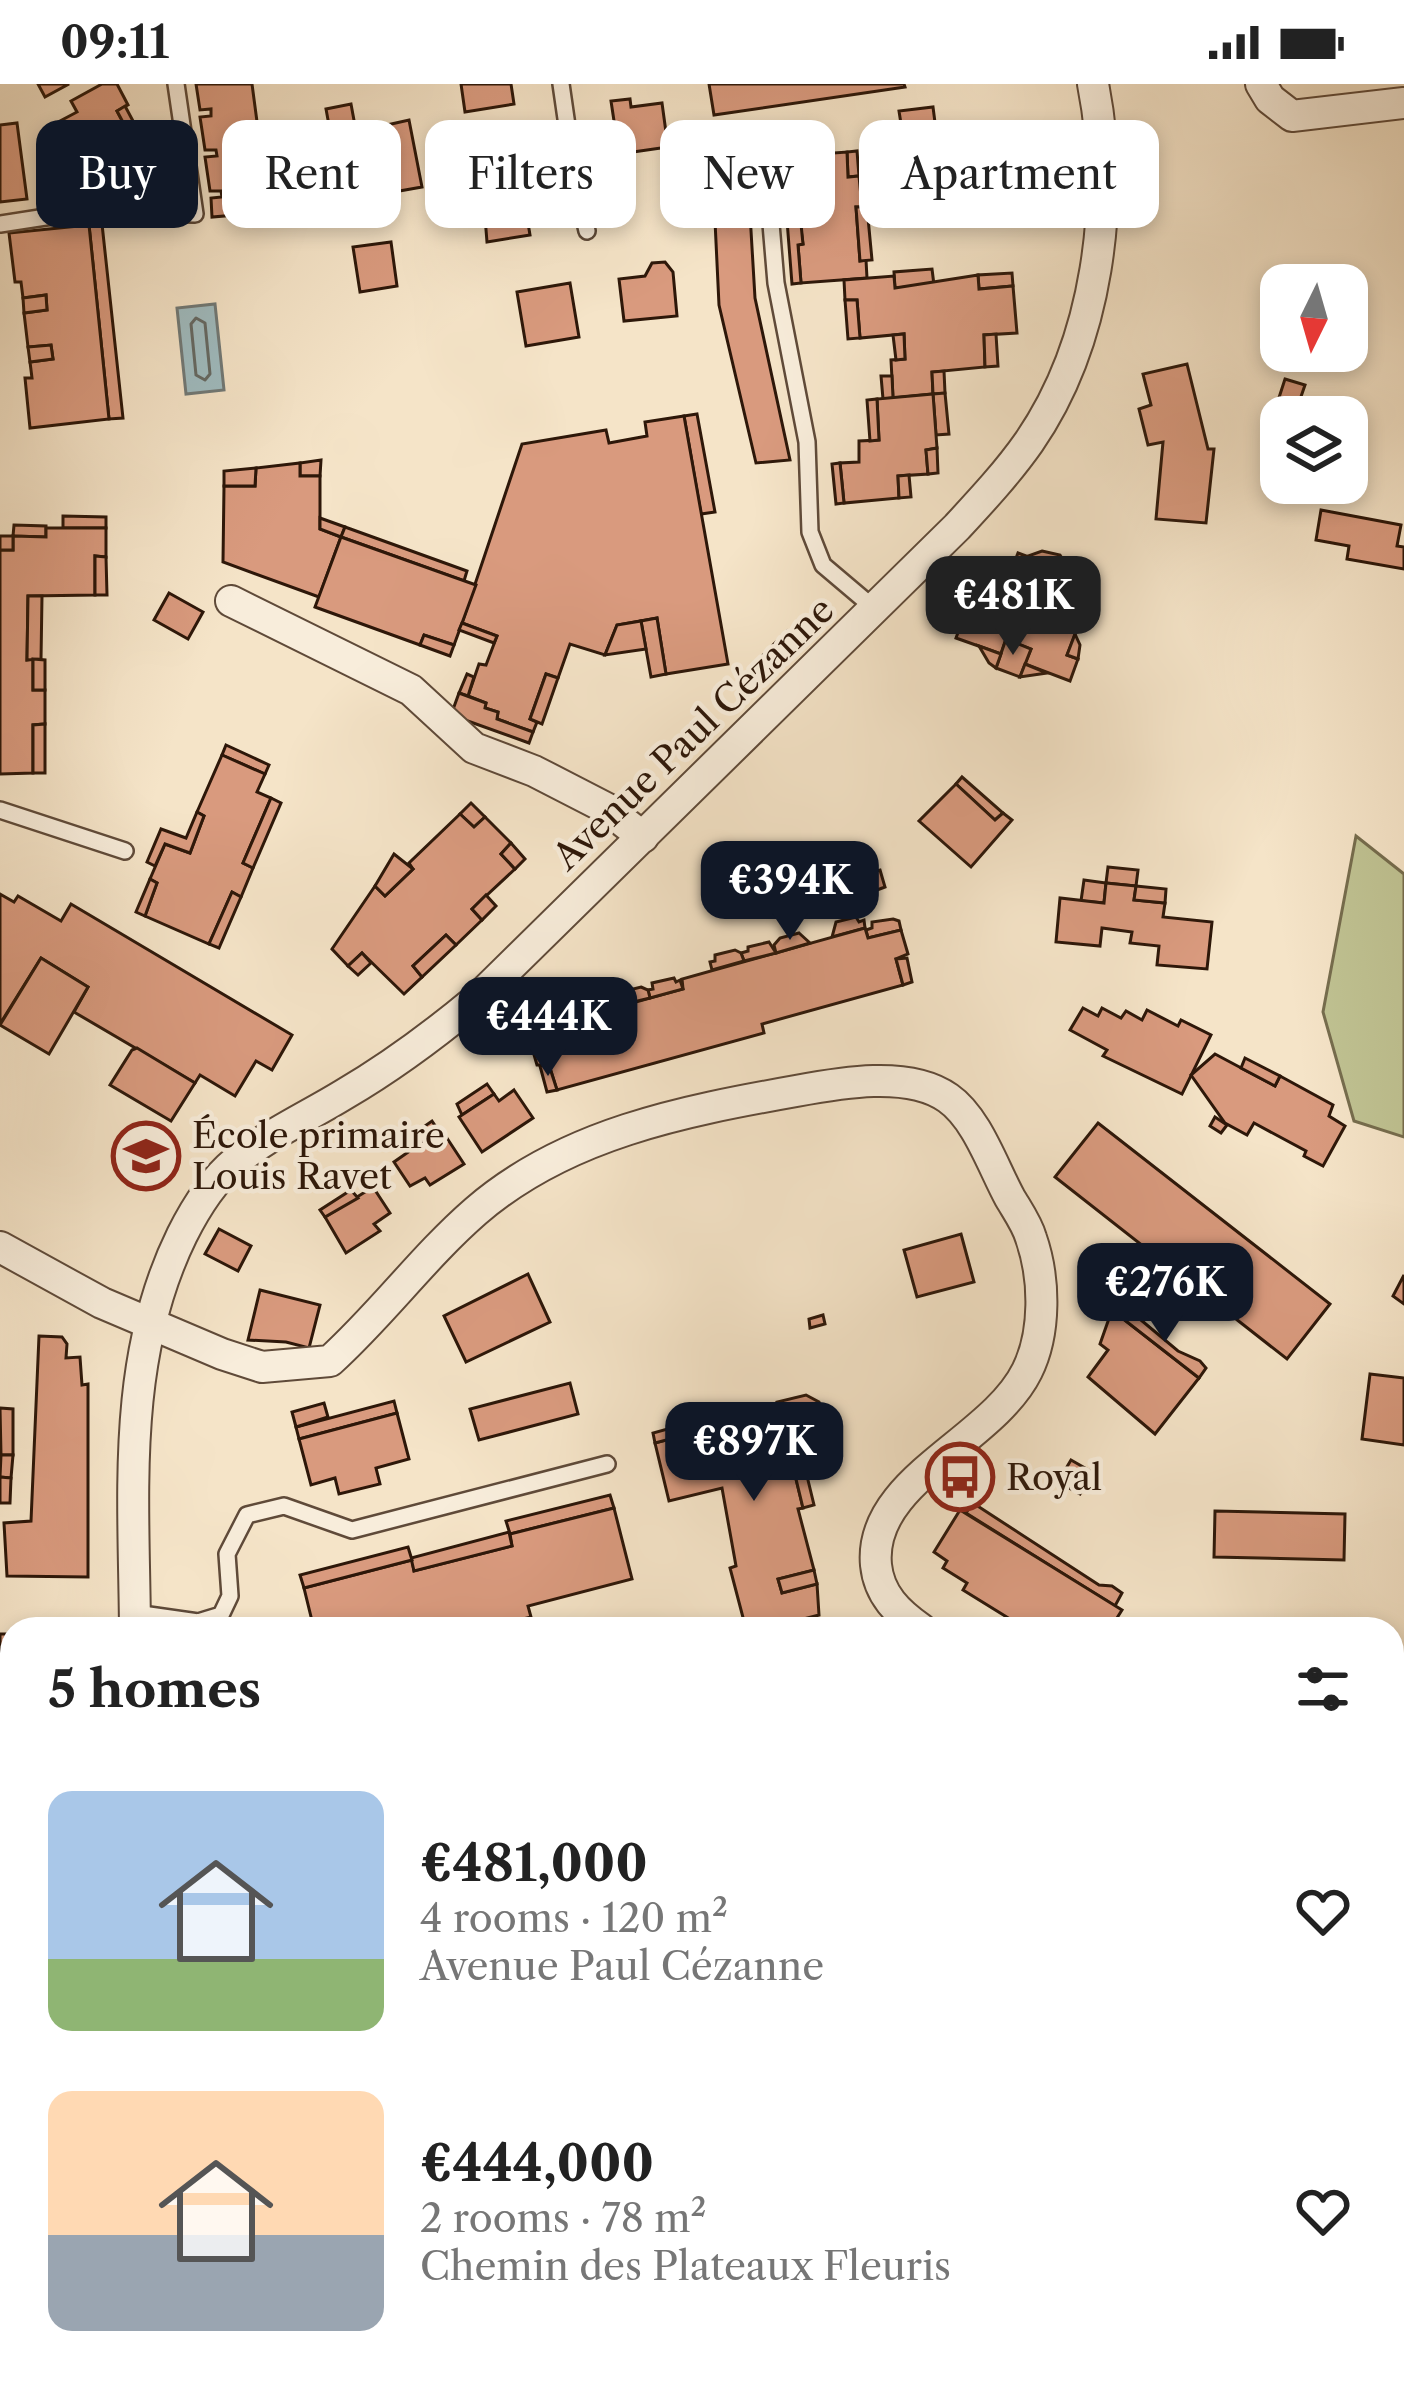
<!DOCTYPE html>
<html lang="en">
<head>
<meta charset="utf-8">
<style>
	:root { --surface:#fff; --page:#f2f2f2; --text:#222; --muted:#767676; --accent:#111827 }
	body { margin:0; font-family:"Libre Caslon Text",serif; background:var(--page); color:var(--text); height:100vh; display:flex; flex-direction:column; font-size:45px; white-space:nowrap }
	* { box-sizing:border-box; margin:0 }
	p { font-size:39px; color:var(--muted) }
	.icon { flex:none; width:66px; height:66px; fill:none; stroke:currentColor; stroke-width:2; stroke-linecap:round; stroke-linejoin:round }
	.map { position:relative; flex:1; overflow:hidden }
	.details { position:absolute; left:0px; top:1533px; width:1404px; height:768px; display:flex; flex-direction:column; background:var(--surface); border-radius:36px 36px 0 0; box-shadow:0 6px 18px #0003 }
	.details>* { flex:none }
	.hud { position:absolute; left:36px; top:36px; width:1332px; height:108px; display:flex; gap:24px }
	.needle { width:78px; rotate:185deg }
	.buttons { position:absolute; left:1260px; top:180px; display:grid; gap:24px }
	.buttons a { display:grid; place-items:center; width:108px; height:108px; border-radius:24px; background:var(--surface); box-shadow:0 6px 18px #0003; font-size:60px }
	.price { position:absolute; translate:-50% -102px; padding:0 27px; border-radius:24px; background:var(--accent); color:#fff; font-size:39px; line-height:78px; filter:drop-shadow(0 3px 6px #0008) }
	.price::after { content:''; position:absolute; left:50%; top:72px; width:36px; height:27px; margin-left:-18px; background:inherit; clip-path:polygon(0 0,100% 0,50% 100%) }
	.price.current { background:#222; color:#fff }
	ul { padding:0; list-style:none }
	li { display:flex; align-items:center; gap:36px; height:300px; padding:0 48px }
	li span { display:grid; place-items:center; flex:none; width:336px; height:240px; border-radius:24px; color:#555 }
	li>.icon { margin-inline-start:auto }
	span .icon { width:144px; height:144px; fill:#fffc; stroke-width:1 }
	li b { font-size:51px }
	h2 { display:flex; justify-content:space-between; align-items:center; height:144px; padding:0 48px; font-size:51px }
	.pill { padding:0 42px; border-radius:24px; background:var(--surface); box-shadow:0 6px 18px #0003; font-size:42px; line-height:108px }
	.pill.current { background:var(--accent); color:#fff }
	.status { display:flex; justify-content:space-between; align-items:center; height:84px; padding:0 60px; background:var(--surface); direction:ltr }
	.status svg { height:33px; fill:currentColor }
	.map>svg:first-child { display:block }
	.green { fill:#c0c393; stroke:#766d4e; stroke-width:3 }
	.water { fill:#a0bcc0; stroke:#727a77; stroke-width:3 }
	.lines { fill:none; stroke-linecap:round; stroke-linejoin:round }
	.shore { stroke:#666a64; stroke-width:3 }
	.building { fill:#d99a7e; stroke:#2d1709; stroke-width:3 }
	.service-casing { stroke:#5f4a39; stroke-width:20 }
	.minor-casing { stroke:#5f4a39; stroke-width:34 }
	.service { stroke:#f8eddb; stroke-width:15 }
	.minor { stroke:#f8eddb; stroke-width:30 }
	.labels { text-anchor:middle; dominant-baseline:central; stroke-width:9; stroke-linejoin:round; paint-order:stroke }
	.street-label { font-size:36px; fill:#2d1709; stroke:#f8eddb }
	.poi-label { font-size:36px; fill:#2d1709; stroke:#f8eddb; text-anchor:start }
</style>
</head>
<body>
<div class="status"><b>09:11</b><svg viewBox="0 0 49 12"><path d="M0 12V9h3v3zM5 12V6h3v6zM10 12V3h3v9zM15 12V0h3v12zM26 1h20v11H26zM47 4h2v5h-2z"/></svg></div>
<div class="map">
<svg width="1404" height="2301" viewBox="0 0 1404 2301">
	<rect width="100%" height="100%" fill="#f5e4c8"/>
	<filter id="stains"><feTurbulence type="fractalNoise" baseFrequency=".00167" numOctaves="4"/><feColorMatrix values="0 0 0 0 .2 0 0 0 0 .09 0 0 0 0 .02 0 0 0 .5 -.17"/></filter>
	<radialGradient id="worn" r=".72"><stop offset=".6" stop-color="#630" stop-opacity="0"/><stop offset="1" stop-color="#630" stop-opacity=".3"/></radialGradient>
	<g class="green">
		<path d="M1356,752l48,38v263l-50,-16 -31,-109z"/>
		<path d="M0,1744l12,1v272l-12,29z"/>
	</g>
	<path class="water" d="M215,220l9,86 -38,4 -9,-86z"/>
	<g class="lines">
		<path class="shore" d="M196,234l9,5 5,51 -5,6 -9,-5 -5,-51z"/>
	</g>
	<g class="building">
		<path d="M38,0h31l-24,13z"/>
		<path d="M102,0h15l11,21 -11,6 16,30 -39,21 -7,-12 -32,17 -8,-17 8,-5 -8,-17 30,-16 -6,-11z"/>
		<path d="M196,0h56l17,128 -57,5 -1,-19 11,-1 -1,-6h-11l-5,-34 12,-1 -1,-6h-11l-5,-33 11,-1v-7l-11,1z"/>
		<path d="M461,0h50l3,20 -49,8z"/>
		<path d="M709,0h195l1,3 -191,28z"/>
		<path d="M630,15l1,8 31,-4 6,44 -49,7 -8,-53z"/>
		<path d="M351,20l7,38 31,-6 -2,-11 22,-5 13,67 -79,14 -17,-92z"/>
		<path d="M125,22l16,30 -8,5 -16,-30z"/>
		<path d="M933,23l4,31 -33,5 -5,-32z"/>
		<path d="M17,39l10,76 -27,3v-77z"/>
		<path d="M709,39l3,22 -19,3 -3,-21z"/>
		<path d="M739,56l10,57 6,101 35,162 -34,3 -37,-158 -5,-105 -10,-54z"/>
		<path d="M820,59l1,11 -30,2 -1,-11z"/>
		<path d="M857,67l2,25 -11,1 -1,-25z"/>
		<path d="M847,68l1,25 11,-1 3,31h-6l4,54 6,-1 1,18 -66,5 -3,-38 5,-1 -12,-88z"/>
		<path d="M524,76l7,44 -6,1 5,30 -43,7 -6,-75z"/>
		<path d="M798,110l5,50 -5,1 3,38 -9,1 -7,-89z"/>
		<path d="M856,123h11l5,53 -12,1z"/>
		<path d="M102,140l21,194 -14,1 -20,-194z"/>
		<path d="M89,141l20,194 -79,9 -5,-50h7l-2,-16 23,-3 -2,-14 -23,2 -4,-34 23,-3 -1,-15 -23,3 -2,-16h-6l-6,-49z"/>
		<path d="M391,158l6,44 -37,6 -7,-45z"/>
		<path d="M665,178l8,10 4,44 -53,5 -5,-42 26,-3 7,-13z"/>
		<path d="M932,185l2,16 -39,3 -1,-16z"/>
		<path d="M1012,189l1,13 -34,3 -1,-14z"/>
		<path d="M978,191l1,14 34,-3 4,47 -33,2 1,32 -53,5 1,22 -40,4 -2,-38 14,-1 -1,-25 -44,4 -3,-38h-12l-1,-20 50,-4 1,12z"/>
		<path d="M570,199l9,54 -53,9 -9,-54z"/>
		<path d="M46,211l1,15 -23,3 -1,-15z"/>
		<path d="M845,216h12l3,38 -12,1z"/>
		<path d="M904,250l1,25 -9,1 -3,-25z"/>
		<path d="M996,250l2,32 -13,1 -1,-32z"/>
		<path d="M51,261l2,14 -23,3 -2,-15z"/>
		<path d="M1187,280l21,85h6l-8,74 -50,-4 7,-77 -15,3 -9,-36 12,-4 -8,-31z"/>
		<path d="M944,287l1,22 -12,1 -1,-22z"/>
		<path d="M881,292h11l1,22 -10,1z"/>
		<path d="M1285,295l20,6 -11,32 -20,-4z"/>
		<path d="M945,309l4,41 -13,1 -3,-41z"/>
		<path d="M933,310l4,54 -11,2 2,24 -30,2 1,22 -55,5 -4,-40 19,-1v-21l20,-1 -2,-41z"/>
		<path d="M877,315l2,41 -9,1 -3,-41z"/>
		<path d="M697,330l18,98 -14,2 -17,-98z"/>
		<path d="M684,332l44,248 -62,10 -9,-56 -40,7 -12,30 -35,-11 -12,34 -12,-4 -16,45 7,3 -4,10 -36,-13 1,-7 -13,-4 1,-5 -18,-7 11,-32 7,1 11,-29 -35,-13 60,-179 84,-14 3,13 38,-7 -2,-14z"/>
		<path d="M937,364l1,25 -10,1 -2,-24z"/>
		<path d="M321,376l-1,16h-20v-13z"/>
		<path d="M300,379v13h20v53l21,8 -22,60 -96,-35 1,-76h31l1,-18z"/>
		<path d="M840,379l4,40 -8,1 -4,-40z"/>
		<path d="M256,384l-1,18h-31v-15z"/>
		<path d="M909,391l2,22 -12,1 -1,-22z"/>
		<path d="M1321,426l80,15 -4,21 7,1v22l-57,-10 2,-13 -33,-6z"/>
		<path d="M63,432l43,1v11h-43z"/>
		<path d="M320,434l25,9 -4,10 -21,-8z"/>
		<path d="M14,441l32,1v11l-33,-1z"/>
		<path d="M345,443l122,44 -3,10 -123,-44z"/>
		<path d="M46,444h60v29l-11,-1v39l-67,1 -1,64 6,-1v31h12v34l-12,1v48l-33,1v-224h13v-14l33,1z"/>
		<rect x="0" y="452" width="13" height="14"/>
		<path d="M341,453l135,48 -22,60 -30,-10 -4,10 -105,-38z"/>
		<path d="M1042,467l18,4 12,19 -44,-18z"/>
		<path d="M1018,469l64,24 -14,37 13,5 -14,36 11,4 -8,22 -45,-17 6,-15 -25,-10 -5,15 -45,-16 8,-22 13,5 14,-36 13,5z"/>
		<path d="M95,472l11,1 1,38h-12z"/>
		<path d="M1012,484l-8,22 -13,-5 7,-11z"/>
		<path d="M169,509l34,19 -15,27 -34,-19z"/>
		<path d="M1076,509l5,12v14l-13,-5z"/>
		<path d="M28,512h14l-1,63 -14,1z"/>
		<path d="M985,516l-8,21 -13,-5 8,-11z"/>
		<path d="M657,534l9,56 -15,3 -10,-56z"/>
		<path d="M641,537l5,28 -41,6 12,-30z"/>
		<path d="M462,539l35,13 -3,7 -35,-13z"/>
		<path d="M787,547l10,11 -17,16 -10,-10z"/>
		<path d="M1075,550l5,11 -2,14 -11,-4z"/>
		<path d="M424,551l30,10 -4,11 -30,-11z"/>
		<path d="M1006,555l25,10 -11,28 -24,-9z"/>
		<path d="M979,562l22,8 -5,14 -7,-5z"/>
		<path d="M770,564l14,14 -21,21 -14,-14z"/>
		<path d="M33,575l12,1v30h-12z"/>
		<path d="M1025,580l22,9 -27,4z"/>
		<path d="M467,590l7,3 -6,19 -9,-3z"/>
		<path d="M546,590l12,4 -16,46 -12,-5z"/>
		<path d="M459,609l27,10 -1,5 13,4 -1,7 36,13 -4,11 -78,-28z"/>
		<path d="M45,640v49h-12v-48z"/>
		<path d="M226,661l43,20 -4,9 -43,-19z"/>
		<path d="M222,671l43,19 -8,18 14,6 -28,65 10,5 -12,29 -9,-5 -23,52 -64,-28 12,-33 -7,-4 15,-35 25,9 14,-37 -7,-4z"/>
		<path d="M962,693l41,36 -8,7 -39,-36z"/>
		<path d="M956,700l39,36 8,-7 9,7 -41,47 -52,-46z"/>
		<path d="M271,714l10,5 -28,65 -10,-5z"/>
		<path d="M471,719l14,14 -11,10 -14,-13z"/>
		<path d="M197,728l7,4 -14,37 -25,-9 -10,22 -8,-4 14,-33 25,9z"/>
		<path d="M460,730l14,13 11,-10 26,26 -10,11 14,15 -43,40 10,11 -26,25 -10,-10 -33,31 9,11 -18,17 -42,-41 -14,13 -16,-17 43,-63 10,10 28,-27 -4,-6z"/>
		<path d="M511,759l14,16 -10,10 -14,-15z"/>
		<path d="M394,770l19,15 -28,27 -10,-10z"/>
		<path d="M1108,783l30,3 -2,16 -30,-3z"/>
		<path d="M880,786l5,17 -16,6 -7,-18z"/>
		<path d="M150,795l7,4 -12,33 -9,-4z"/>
		<path d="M1084,796l22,3 -2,20 -23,-2z"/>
		<path d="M1106,799l30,3 -2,14 31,3 -2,14 49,5 -5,47 -50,-4 2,-19 -29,-3 2,-11 -30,-4 -2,18 -44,-4 4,-44 44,5z"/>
		<path d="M1136,802l30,3 -1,14 -31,-3z"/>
		<path d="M232,808l9,5 -22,51 -10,-4z"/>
		<path d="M0,810l14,8 4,-6 43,25 10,-17 221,131 -20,35 -16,-9 -21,35 -35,-21 -5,8 -121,-71 14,-25 -47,-29 -41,66z"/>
		<path d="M486,811l10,11 -14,14 -10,-11z"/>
		<path d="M856,833l3,5 5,-2 1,8 -33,9 4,-15z"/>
		<path d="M893,835l6,2 2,9 -33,8 -2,-8 6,-2v-6z"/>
		<path d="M865,844l3,10 33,-8 7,24 -12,5 7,26 -141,39 2,9 -207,57 -8,-25h-12l-7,-24 33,-8 -3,-10 123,-34 -1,-10z"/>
		<path d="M799,849l11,10 -34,10 -2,-8 6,-7z"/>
		<path d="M446,851l10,10 -34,32 -9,-11z"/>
		<path d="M769,858l7,11 -32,8 -3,-8 7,-2v-4z"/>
		<path d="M735,866l6,3 3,8 -32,9 -2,-8 5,-1v-6z"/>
		<path d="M362,869l9,10 -13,12 -10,-9z"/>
		<path d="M41,874l47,29 -39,67 -49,-29z"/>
		<path d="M907,874l5,24 -9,3 -7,-26z"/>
		<path d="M674,894l2,4 4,-2 3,9 -33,9 -2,-8 5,-1 -1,-6z"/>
		<path d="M641,903l7,3 2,8 -33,8 4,-14z"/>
		<path d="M585,919l3,4 4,-2 3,8 -35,10 -2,-8 6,-7z"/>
		<path d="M1083,924l15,8 4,-8 19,10 5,-7 16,9 5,-10 31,16 3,-6 30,15 -29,59 -79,-38 4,-6 -37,-20z"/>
		<path d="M553,937l8,4 2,8 -33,8 -2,-8 5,-2v-4z"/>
		<path d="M137,964l58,35 -24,38 -61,-36 22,-35z"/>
		<path d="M1215,970l60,32 5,-10 53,29 -4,11 16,10 -22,40 -19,-10 2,-5 -52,-28 -7,12 -22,-12 -34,-48z"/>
		<path d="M1245,974l35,18 -5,10 -34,-18z"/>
		<path d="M549,981l8,25 -10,2 -7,-26z"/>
		<path d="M487,1000l7,10 -32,21 -5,-11z"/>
		<path d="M514,1006l19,28 -51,34 -23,-35 35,-23 5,7z"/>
		<path d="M1215,1033l12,8 -6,8 -11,-7z"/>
		<path d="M432,1037l6,9 -30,22 -6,-10z"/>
		<path d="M1098,1039l232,181 -43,55 -232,-182z"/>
		<path d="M441,1045l23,35 -34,21 -5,-7 -15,8 -16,-24z"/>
		<path d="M373,1103l17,26 -16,11 6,7 -34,22 -21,-36z"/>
		<path d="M351,1106l7,8 -33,19 -5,-7z"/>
		<path d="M219,1145l32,17 -13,25 -33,-17z"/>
		<path d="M961,1150l13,48 -57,15 -13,-47z"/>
		<path d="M528,1190l22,48 -84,40 -22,-46z"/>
		<path d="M1404,1191v29l-11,-8z"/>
		<path d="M260,1206l60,15 -11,43 -23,-6 -38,-2z"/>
		<path d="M1112,1226l87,68 -44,56 -67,-57 20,-27 -8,-6z"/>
		<path d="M1129,1226l49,41 22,10 6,7 -7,10 -77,-60z"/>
		<path d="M823,1231l2,9 -15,4 -1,-9z"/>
		<path d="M39,1252l23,1 5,7 -1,14 14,-1 2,28 6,-1v193l-81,-1 -3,-53 27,-2z"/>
		<path d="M1370,1290l34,4v67l-42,-6z"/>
		<path d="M570,1299l8,31 -99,26 -9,-31z"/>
		<path d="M806,1311l13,7 8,35 -10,2 -9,-34 -29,7 -2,-10z"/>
		<path d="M394,1317l3,12 -98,26 -3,-12z"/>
		<path d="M324,1319l4,14 -32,10 -4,-15z"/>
		<path d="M808,1321l10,51 -21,4 5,18 -6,1 7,29 -5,1 16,61 -36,9 4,14 35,-9 2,31 -54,14h-19l-16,-61 6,-2 -14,-78 -53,13 -14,-58 19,-5 -1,-5 28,-7 1,5 34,-8 -2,-5 28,-7 2,5z"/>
		<path d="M0,1324l13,1v46h-12z"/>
		<path d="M744,1325l2,6 -12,3 2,5 -34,8 -1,-5 -12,3 -2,-6z"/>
		<path d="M397,1329l12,46 -33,9 4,16 -41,10 -4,-16 -24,7 -12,-46z"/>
		<path d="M671,1344l3,10 -19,5 -2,-10z"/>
		<path d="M1,1371h12l-2,23 -11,-1z"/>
		<path d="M1071,1376l21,12 -12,22 -22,-12z"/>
		<path d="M807,1392l7,29 -11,3 -7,-29z"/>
		<path d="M0,1393l11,1 -1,25h-10z"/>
		<path d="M610,1411l4,13 -104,26 -4,-13z"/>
		<path d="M973,1419l126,82 13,1 10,7 -7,13 -149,-93z"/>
		<path d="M614,1424l18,71 -104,27 3,11 -47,12h-170l-10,-41 108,-28 2,11 98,-25 -2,-12z"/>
		<path d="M960,1426l162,100 -12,19h-84l-63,-39 4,-7 -24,-15 4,-7 -13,-9z"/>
		<path d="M1215,1427l130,3 -1,46 -130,-3z"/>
		<path d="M509,1448l3,14 -98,25 -3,-13z"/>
		<path d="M408,1463l4,13 -108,28 -4,-13z"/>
		<path d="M814,1486l3,14 -35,9 -4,-14z"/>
		<rect x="0" y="1550" width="12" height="144"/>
		<path d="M1399,2067l3,22 -10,2v-23z"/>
		<path d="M544,2289h15l-12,12h-14z"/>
		<path d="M559,2289h35l13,12h-60z"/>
		<path d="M811,2289h139l-1,12h-131l-7,-5z"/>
	</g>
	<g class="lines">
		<defs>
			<g id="service">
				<path d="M561,0l13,90 13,57"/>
				<path d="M765,69l11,130 31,159 3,90 13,33 52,44"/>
				<path d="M0,140l78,-12 117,2 -19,-130"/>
				<path d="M0,726l125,41"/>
				<path d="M135,1529l63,9 23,-7 9,-19 -3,-42 20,-39 37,-9 68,24 255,-66"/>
				<path d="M1398,1738l-1,88 7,53"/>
			</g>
			<g id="minor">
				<path d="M1261,0l9,15 22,17 112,-13"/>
				<path d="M231,517l180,89 63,58 60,23 72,37 37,29"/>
				<path d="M0,1163l102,56 120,51 40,13 68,-6c52,-47 93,-104 146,-150 89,-77 207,-100 320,-120 43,-8 113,-21 152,7 29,20 45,69 62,100 7,12 17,26 21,40 14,40 15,95 -4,133 -35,71 -159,109 -151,194 3,30 22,48 45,64"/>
				<path d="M135,1545c-1,-134 -14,-270 47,-394 13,-26 29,-53 53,-73 32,-27 72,-45 108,-67 48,-28 91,-60 133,-95l481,-473c25,-27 51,-55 72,-85 69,-100 87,-241 64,-358"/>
				<path d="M1392,1635l12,-4"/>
				<path d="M1392,1738l12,-1"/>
				<path d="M0,2102l12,-22"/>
				<path d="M682,2289l15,12"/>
			</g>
		</defs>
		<use href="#service" class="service-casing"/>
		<use href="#minor" class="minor-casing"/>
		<use href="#service" class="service"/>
		<use href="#minor" class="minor"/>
	</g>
	<defs>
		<symbol id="school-ring" viewBox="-11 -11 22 22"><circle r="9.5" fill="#f8eddb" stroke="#8f2418" stroke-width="1.5"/><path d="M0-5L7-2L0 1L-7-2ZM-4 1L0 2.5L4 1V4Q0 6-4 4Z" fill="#8f2418"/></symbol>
		<symbol id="bus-ring" viewBox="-11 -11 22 22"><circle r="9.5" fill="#f8eddb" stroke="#8f2418" stroke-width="1.5"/><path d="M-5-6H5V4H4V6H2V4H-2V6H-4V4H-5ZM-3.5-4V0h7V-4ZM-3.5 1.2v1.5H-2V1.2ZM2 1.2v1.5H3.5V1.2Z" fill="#8f2418"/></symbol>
	</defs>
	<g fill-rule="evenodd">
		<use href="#school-ring" x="108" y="1034" width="76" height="76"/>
		<use href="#bus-ring" x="922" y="1355" width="76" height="76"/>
	</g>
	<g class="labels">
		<g class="street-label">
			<text transform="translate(693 649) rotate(-44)">Avenue Paul Cézanne</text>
		</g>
		<g class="poi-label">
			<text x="192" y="1051">École primaire<tspan x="192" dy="41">Louis Ravet</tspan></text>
			<text x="1006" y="1393">Royal</text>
		</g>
	</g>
	<rect width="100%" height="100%" filter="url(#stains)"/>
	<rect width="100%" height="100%" fill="url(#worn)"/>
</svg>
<div class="buttons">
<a><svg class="needle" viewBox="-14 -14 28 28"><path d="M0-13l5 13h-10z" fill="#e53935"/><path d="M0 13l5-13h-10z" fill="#767676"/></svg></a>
<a><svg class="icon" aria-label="layers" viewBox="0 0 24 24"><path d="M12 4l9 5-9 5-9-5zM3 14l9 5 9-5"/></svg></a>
</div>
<b class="price current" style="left:1013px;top:574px">€481K</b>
<b class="price" style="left:790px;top:859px">€394K</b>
<b class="price" style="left:548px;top:995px">€444K</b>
<b class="price" style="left:1165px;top:1261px">€276K</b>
<b class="price" style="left:754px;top:1420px">€897K</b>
<div class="hud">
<a class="pill current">Buy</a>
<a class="pill">Rent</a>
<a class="pill">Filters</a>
<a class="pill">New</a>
<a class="pill">Apartment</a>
</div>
<section class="details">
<h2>5 homes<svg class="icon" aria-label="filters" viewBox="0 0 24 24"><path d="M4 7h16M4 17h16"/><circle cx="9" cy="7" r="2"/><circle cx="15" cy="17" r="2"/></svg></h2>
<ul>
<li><span style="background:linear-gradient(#a9c7e8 70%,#8fb573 0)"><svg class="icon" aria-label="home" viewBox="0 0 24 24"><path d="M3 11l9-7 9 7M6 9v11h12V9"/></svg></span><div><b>€481,000</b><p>4 rooms · 120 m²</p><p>Avenue Paul Cézanne</p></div><svg class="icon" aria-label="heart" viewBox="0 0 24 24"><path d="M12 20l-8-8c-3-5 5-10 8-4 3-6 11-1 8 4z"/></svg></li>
<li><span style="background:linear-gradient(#ffd9b3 60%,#9aa5b1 0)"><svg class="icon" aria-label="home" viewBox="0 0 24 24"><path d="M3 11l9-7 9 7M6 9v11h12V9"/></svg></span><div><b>€444,000</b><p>2 rooms · 78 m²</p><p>Chemin des Plateaux Fleuris</p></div><svg class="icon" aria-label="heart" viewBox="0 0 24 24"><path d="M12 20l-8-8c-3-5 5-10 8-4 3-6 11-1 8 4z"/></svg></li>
</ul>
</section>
</div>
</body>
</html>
